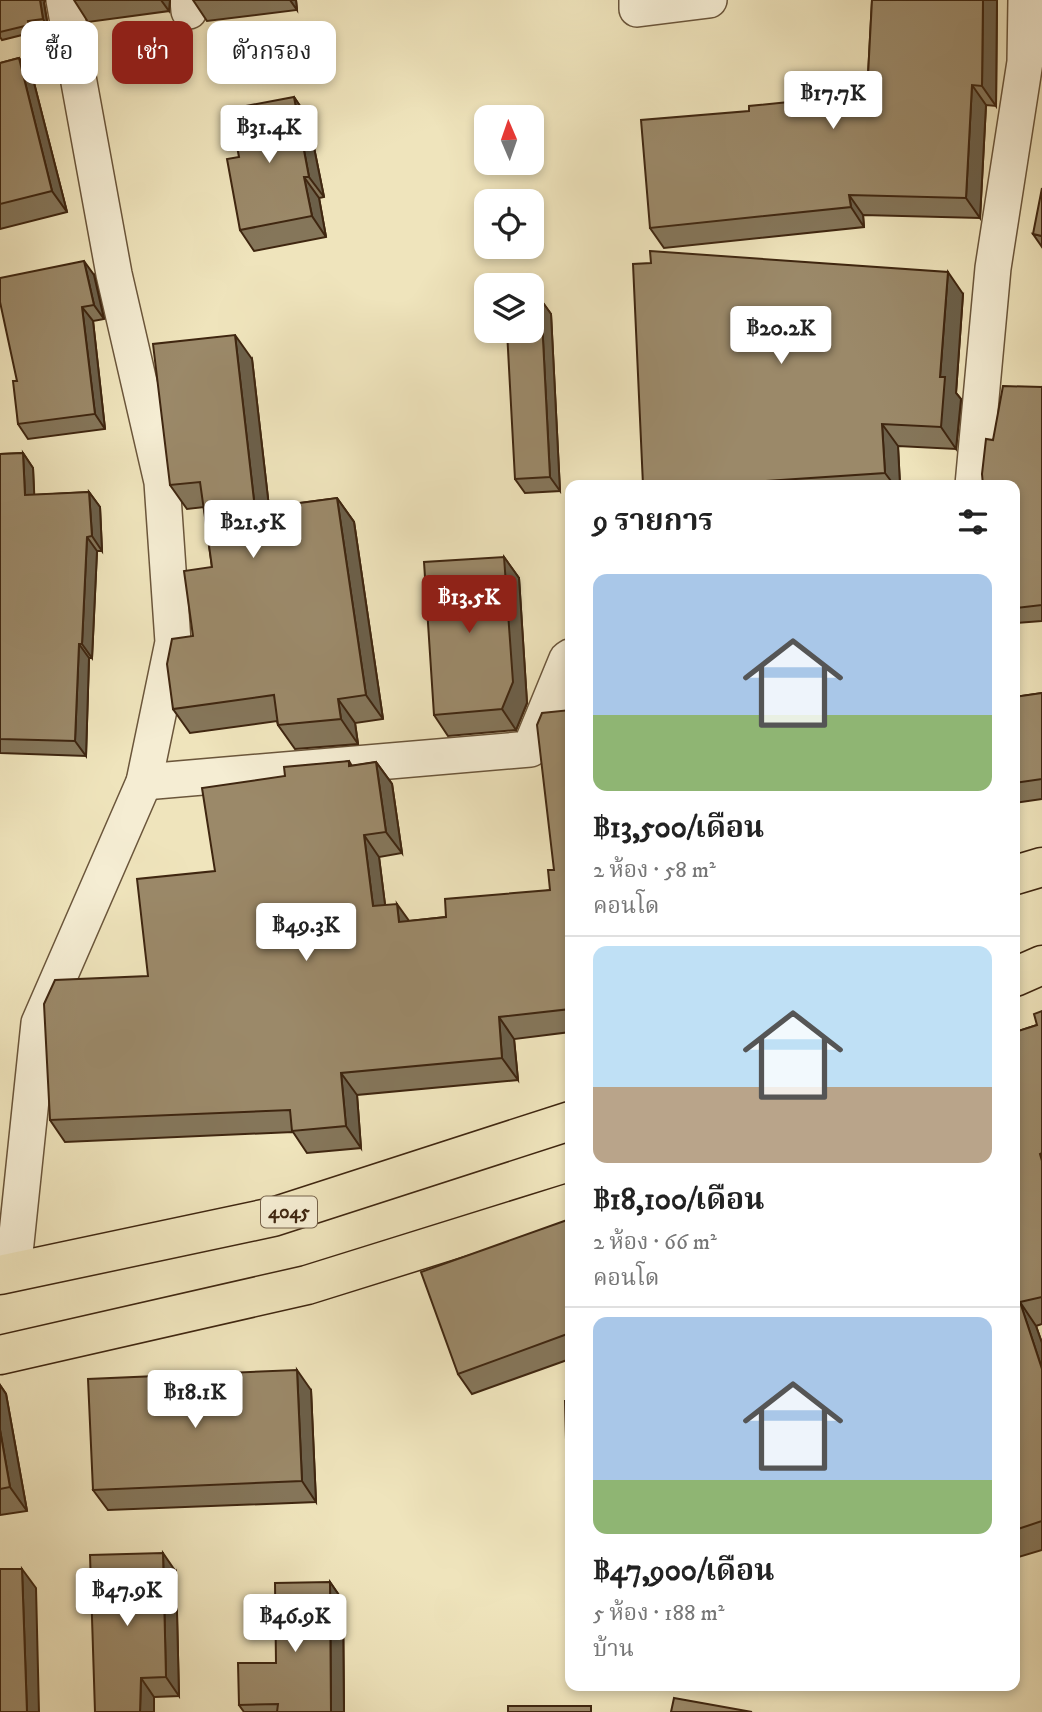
<!DOCTYPE html>
<html lang="th">
<head>
<meta charset="utf-8">
<style>
	:root { --surface:#fff; --page:#f6f6f6; --text:#222; --muted:#767676; --line:#e0e0e0; --accent:#8f2418 }
	body { margin:0; font-family:"IM FELL DW Pica","Noto Serif Thai",serif; background:var(--page); color:var(--text); height:100vh; display:flex; flex-direction:column; font-size:26px; white-space:nowrap }
	* { box-sizing:border-box; margin:0 }
	p { font-size:23px; color:var(--muted) }
	.icon { flex:none; width:38px; height:38px; fill:none; stroke:currentColor; stroke-width:2; stroke-linecap:round; stroke-linejoin:round }
	.map { position:relative; flex:1; overflow:hidden }
	.panel { position:absolute; left:565px; top:480px; width:455px; height:1211px; display:flex; flex-direction:column; background:var(--surface); border-radius:14px; box-shadow:0 4px 10px #0003 }
	.panel>* { flex:none }
	.guide { position:absolute; left:21px; top:21px; width:439px; height:63px; display:flex; gap:14px }
	.needle { width:46px; rotate:358deg }
	.fabs { position:absolute; left:474px; top:105px; display:grid; gap:14px }
	.fabs a { display:grid; place-items:center; width:70px; height:70px; border-radius:14px; background:var(--surface); box-shadow:0 4px 10px #0003; font-size:35px }
	.price { position:absolute; translate:-50% -60px; padding:0 16px; border-radius:7px; background:#fff; color:#222; font-size:23px; line-height:46px; filter:drop-shadow(0 2px 4px #0008) }
	.price::after { content:''; position:absolute; left:50%; top:42px; width:21px; height:16px; margin-left:-10px; background:inherit; clip-path:polygon(0 0,100% 0,50% 100%) }
	.price.selected { background:var(--accent); color:#fff }
	ul { padding:0; list-style:none }
	li { display:grid; align-content:center; gap:14px; height:371px; padding:0 28px }
	li+li { border-top:2px solid var(--line) }
	li span { display:grid; place-items:center; height:217px; border-radius:14px; color:#555 }
	li>.icon { margin-inline-start:auto }
	span .icon { width:126px; height:126px; fill:#fffc; stroke-width:1 }
	li b { font-size:30px }
	h2 { display:flex; justify-content:space-between; align-items:center; height:84px; padding:0 28px; font-size:30px }
	.chip { padding:0 24px; border-radius:14px; background:var(--surface); box-shadow:0 4px 10px #0003; font-size:24px; line-height:63px }
	.chip.selected { background:var(--accent); color:#fff }
	.map>svg:first-child { display:block }
	.lines { fill:none; stroke-linecap:round; stroke-linejoin:round }
	.street-casing { stroke:#6b563b; stroke-width:38 }
	.primary-casing { stroke:#3f2610; stroke-width:41 }
	.street { stroke:#f5edd3; stroke-width:35 }
	.primary { stroke:#efe4bc; stroke-width:38 }
	.wall { fill:#85765a; stroke:#3f2610; stroke-width:2 }
	.shaded-wall { fill:#6c604a; stroke:#3f2610; stroke-width:2 }
	.building { fill:#9b8969; stroke:#3f2610; stroke-width:2 }
	.labels { text-anchor:middle; dominant-baseline:central; stroke-width:6; stroke-linejoin:round; paint-order:stroke }
	.shield { fill:#f5edd3; stroke:#76624a; stroke-width:2 }
	.shield-label { font-size:19px; font-weight:bold; fill:#3f2610 }
</style>
</head>
<body>
<div class="map">
<svg width="1042" height="1712" viewBox="0 0 1042 1712">
	<rect width="100%" height="100%" fill="#efe4bc"/>
	<filter id="stains"><feTurbulence type="fractalNoise" baseFrequency=".00286" numOctaves="4"/><feColorMatrix values="0 0 0 0 .2 0 0 0 0 .09 0 0 0 0 .02 0 0 0 .5 -.17"/></filter>
	<radialGradient id="worn" r=".72"><stop offset=".6" stop-color="#630" stop-opacity="0"/><stop offset="1" stop-color="#630" stop-opacity=".3"/></radialGradient>
	<g class="lines">
		<defs>
			<g id="street">
				<path d="M188,0l1,11"/>
				<path d="M637,0v9l72,-9"/>
				<path d="M973,485l20,-217 32,-206 1,-62"/>
				<path d="M144,782l386,-33 37,-90 3,-2"/>
				<path d="M13,1272l26,-249 105,-241 29,-140 -11,-160 -48,-208 -50,-274"/>
			</g>
			<g id="primary">
				<path d="M1015,875l27,-8"/>
				<path d="M1015,977l27,-12"/>
				<path d="M0,1275l273,-58 297,-96"/>
				<path d="M0,1355l307,-70 263,-82"/>
			</g>
		</defs>
		<use href="#street" class="street-casing"/>
		<use href="#primary" class="primary-casing"/>
		<use href="#street" class="street"/>
		<use href="#primary" class="primary"/>
	</g>
	<g class="wall">
		<path d="M0,0h45l-1,3 4,24 -15,2 1,3 -32,8 -2,-3z"/>
		<path d="M74,0h96l-1,11 -81,11z"/>
		<path d="M193,0h103l1,10 -90,11z"/>
		<path d="M872,0h125l-1,106 -10,-1 -6,113 -117,-3 1,12 -200,21 -14,-20 99,-117 118,-17z"/>
		<path d="M19,58l14,21 34,133 -67,17v-166z"/>
		<path d="M294,97l14,21 16,79 -5,1 7,39 -72,14 -14,-21 -1,-73z"/>
		<path d="M1033,234l9,2v11z"/>
		<path d="M94,275l10,44 -11,2 12,108 -77,10 -10,-15 -1,-43z"/>
		<path d="M963,294l-7,99 5,6 -5,50 -58,-3 2,39h-257z"/>
		<path d="M541,300l10,14 9,177 -35,2 -10,-14z"/>
		<path d="M252,359l17,148 68,-9 17,24 29,197 -28,4 3,21 -63,5 -17,-24 -1,-4 -87,12 -17,-24 39,-142 -8,-60 -17,2 -17,-24z"/>
		<path d="M1042,387v234l-27,2v-138l-22,-45z"/>
		<path d="M23,453l10,15 1,27 55,-3 11,15 2,44h-5l-5,107h-3l-3,98 -86,-3v-299z"/>
		<path d="M504,557l15,21 8,125 -11,27 -68,6 -14,-21z"/>
		<path d="M1042,693v106l-27,4v-106z"/>
		<path d="M570,710v322l-56,7 4,41 -161,15 4,53 -54,5 -14,-21 -228,10 -15,-22 98,-144 67,-105 70,-95 64,-15 3,5 24,-4 16,22 10,69 -23,4 6,48 24,16 37,-4 104,-27 4,-20z"/>
		<path d="M1042,1011v313l-6,2 6,17v207l-27,8v-526l22,-7z"/>
		<path d="M570,1219v140l-98,35 -14,-20z"/>
		<path d="M0,1385l6,9 21,117 -27,4z"/>
		<path d="M311,1390l5,112 -208,8 -15,-20z"/>
		<path d="M176,1572l3,124 -25,1 -59,15z"/>
		<path d="M330,1582l13,19 1,111h-100l-5,-7 37,-42z"/>
	</g>
	<g class="shaded-wall">
		<path d="M40,0h5l-1,3 4,24 -5,-8z"/>
		<path d="M161,0h9l-1,11z"/>
		<path d="M290,0h6l1,10z"/>
		<path d="M983,0h14l-1,106 -14,-20z"/>
		<path d="M19,58l14,21 34,133 -15,-21z"/>
		<path d="M972,85l14,20 -6,113 -14,-20z"/>
		<path d="M294,97l14,21 16,79 -15,-20z"/>
		<path d="M304,177l15,21 7,39 -14,-21z"/>
		<path d="M849,195l14,20 1,12 -13,-20z"/>
		<path d="M84,261l10,14 10,44 -10,-14z"/>
		<path d="M948,272l15,22 -7,99 5,6 -5,50 -15,-22 -1,-50z"/>
		<path d="M541,300l10,14 9,177 -10,-14z"/>
		<path d="M82,307l11,14 12,108 -10,-15z"/>
		<path d="M235,335l17,24 20,174 -17,-24z"/>
		<path d="M882,424l16,22 2,39h-6l-9,-12z"/>
		<path d="M23,453l10,15 2,42 -10,-15z"/>
		<path d="M89,492l11,15 2,44 -10,-15z"/>
		<path d="M337,498l17,24 29,197 -17,-24z"/>
		<path d="M87,537l10,14 -5,107 -10,-14z"/>
		<path d="M504,557l15,21 8,125 -11,27 -14,-21z"/>
		<path d="M79,644l10,14 -3,98 -11,-15z"/>
		<path d="M338,699l17,24 3,21 -17,-25z"/>
		<path d="M376,762l16,22 10,69 -16,-21z"/>
		<path d="M364,835l15,22 9,71 -15,-22z"/>
		<path d="M397,904l15,21 -13,-3z"/>
		<path d="M499,1017l15,22 4,41 -16,-22z"/>
		<path d="M341,1073l16,22 4,53 -15,-22z"/>
		<path d="M1020,1302l16,24 6,17v26z"/>
		<path d="M297,1370l14,20 5,112 -14,-21z"/>
		<path d="M0,1385l6,9 21,117 -17,-24 -10,-57z"/>
		<path d="M163,1553l13,19 3,124 -13,-19z"/>
		<path d="M22,1569l14,19 3,124h-12z"/>
		<path d="M330,1582l13,19 1,111h-13z"/>
		<path d="M141,1678l13,19v15h-14z"/>
	</g>
	<g class="building">
		<path d="M0,0h40l3,19 -15,2 1,4 -29,7z"/>
		<path d="M872,0h111l-1,86 -10,-1 -6,113 -117,-3 2,12 -201,21 -9,-108 108,-9v-5l118,-12z"/>
		<path d="M19,58l33,133 -52,13v-141z"/>
		<path d="M294,97l15,80h-5l8,39 -72,14 -13,-71 12,-2 -9,-48z"/>
		<path d="M1042,188v48l-9,-2z"/>
		<path d="M650,251l298,21 -8,105h5l-4,50 -59,-3 3,49 -147,10v-1l-60,3h-35l-10,-221 18,-1z"/>
		<path d="M84,261l10,44 -12,2 13,107 -77,10 -5,-43h4l-17,-79v-24z"/>
		<path d="M532,300h9l9,177 -35,2 -8,-148h25z"/>
		<path d="M235,335l20,174 82,-11 29,197 -28,4 3,20 -63,6 -4,-30 -101,14 -6,-45 5,-25 21,-3 -9,-65 28,-4 -12,-85 -30,3 -17,-141z"/>
		<path d="M1003,386l39,1v218l-27,3v-123h-32l-1,-11 4,-35 7,1z"/>
		<path d="M23,453l2,42 64,-3 3,44 -5,1 -5,107h-3l-4,97 -75,-2v-285z"/>
		<path d="M504,557l9,125 -11,27 -68,6 -10,-153z"/>
		<path d="M1042,693v86l-27,4v-86z"/>
		<path d="M570,710v299l-71,8 3,41 -161,15 5,53 -54,5 -2,-21 -240,10 -6,-116 11,-24 93,-4 -11,-97 78,-8 -13,-83 83,-12 -1,-9 65,-6v5l27,-4 10,70 -22,3 9,71 24,-2 2,18 47,-5 -1,-18 105,-9 -2,-20h6l-17,-145 5,-12z"/>
		<path d="M1042,1011v142l-2,1 2,7v136l-22,5 22,67v152l-27,9v-498l22,-7 -3,-11z"/>
		<path d="M570,1219v114l-112,41 -37,-102z"/>
		<path d="M297,1370l5,111 -209,9 -5,-111z"/>
		<path d="M565,1401h5v77h-3z"/>
		<path d="M0,1430l10,57 -10,2z"/>
		<path d="M163,1553l3,124 -25,1 -1,34h-45l-5,-157z"/>
		<path d="M0,1569h22l5,143h-27z"/>
		<path d="M330,1582l1,130h-54l1,-8 -39,1 -1,-42h38l-1,-80z"/>
		<path d="M674,1698l78,14h-81z"/>
		<rect x="508" y="1706" width="83" height="6"/>
	</g>
	<g class="labels">
		<rect class="shield" x="261" y="1196.5" width="56" height="31" rx="5"/>
		<g class="shield-label">
			<text x="289" y="1212">4045</text>
		</g>
	</g>
	<rect width="100%" height="100%" filter="url(#stains)"/>
	<rect width="100%" height="100%" fill="url(#worn)"/>
</svg>
<div class="fabs">
<a><svg class="needle" viewBox="-14 -14 28 28"><path d="M0-13l5 13h-10z" fill="#e53935"/><path d="M0 13l5-13h-10z" fill="#767676"/></svg></a>
<a><svg class="icon" aria-label="locate" viewBox="0 0 24 24"><circle cx="12" cy="12" r="6"/><path d="M12 2v4M12 18v4M2 12h4M18 12h4"/></svg></a>
<a><svg class="icon" aria-label="layers" viewBox="0 0 24 24"><path d="M12 4l9 5-9 5-9-5zM3 14l9 5 9-5"/></svg></a>
</div>
<b class="price" style="left:833px;top:131px">฿17.7K</b>
<b class="price" style="left:269px;top:165px">฿31.4K</b>
<b class="price" style="left:781px;top:366px">฿20.2K</b>
<b class="price" style="left:253px;top:560px">฿21.5K</b>
<b class="price selected" style="left:469px;top:635px">฿13.5K</b>
<b class="price" style="left:306px;top:963px">฿49.3K</b>
<b class="price" style="left:195px;top:1430px">฿18.1K</b>
<b class="price" style="left:127px;top:1628px">฿47.9K</b>
<b class="price" style="left:295px;top:1654px">฿46.9K</b>
<div class="guide">
<a class="chip">ซื้อ</a>
<a class="chip selected">เช่า</a>
<a class="chip">ตัวกรอง</a>
</div>
<section class="panel">
<h2>9 รายการ<svg class="icon" aria-label="filters" viewBox="0 0 24 24"><path d="M4 7h16M4 17h16"/><circle cx="9" cy="7" r="2"/><circle cx="15" cy="17" r="2"/></svg></h2>
<ul>
<li><span style="background:linear-gradient(#a9c7e8 65%,#8fb573 0)"><svg class="icon" aria-label="home" viewBox="0 0 24 24"><path d="M3 11l9-7 9 7M6 9v11h12V9"/></svg></span><div><b>฿13,500/เดือน</b><p>2 ห้อง · 58 m²</p><p>คอนโด</p></div></li>
<li><span style="background:linear-gradient(#bfe0f5 65%,#b9a48a 0)"><svg class="icon" aria-label="home" viewBox="0 0 24 24"><path d="M3 11l9-7 9 7M6 9v11h12V9"/></svg></span><div><b>฿18,100/เดือน</b><p>2 ห้อง · 66 m²</p><p>คอนโด</p></div></li>
<li><span style="background:linear-gradient(#a9c7e8 75%,#8fb573 0)"><svg class="icon" aria-label="home" viewBox="0 0 24 24"><path d="M3 11l9-7 9 7M6 9v11h12V9"/></svg></span><div><b>฿47,900/เดือน</b><p>5 ห้อง · 188 m²</p><p>บ้าน</p></div></li>
</ul>
</section>
</div>
</body>
</html>
